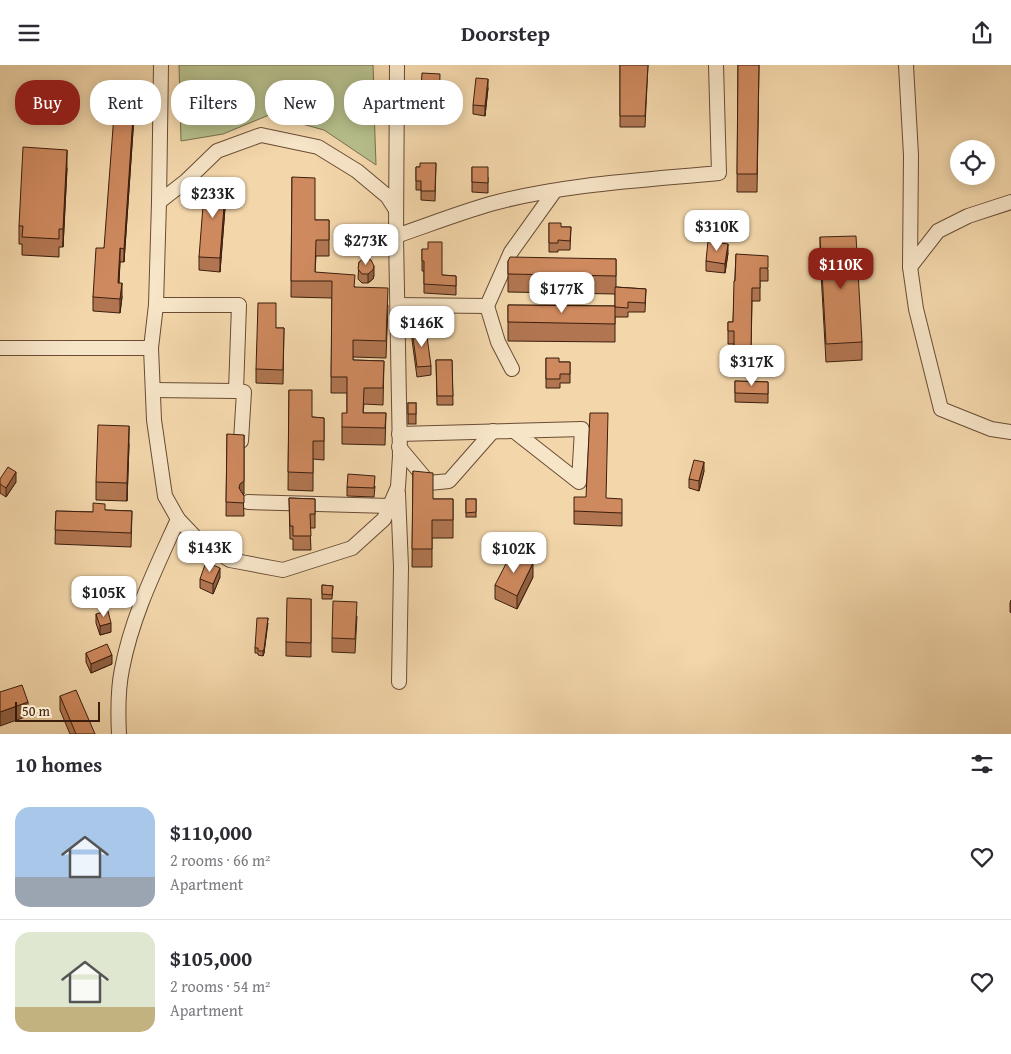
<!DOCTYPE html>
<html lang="en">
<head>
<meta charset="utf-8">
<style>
	:root { --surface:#fff; --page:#f7f7f7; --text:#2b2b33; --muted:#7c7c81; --line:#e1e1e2; --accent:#8f2418 }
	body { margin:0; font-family:"Gentium Book Plus",serif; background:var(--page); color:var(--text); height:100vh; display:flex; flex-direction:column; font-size:19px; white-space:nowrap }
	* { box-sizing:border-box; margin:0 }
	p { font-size:16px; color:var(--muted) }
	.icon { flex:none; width:28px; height:28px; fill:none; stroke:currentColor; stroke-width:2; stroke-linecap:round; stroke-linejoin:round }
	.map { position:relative; height:669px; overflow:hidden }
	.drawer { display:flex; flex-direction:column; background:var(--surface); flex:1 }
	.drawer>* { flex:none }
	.banner { position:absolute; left:15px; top:15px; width:500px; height:45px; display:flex; gap:10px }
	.tools { position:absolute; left:950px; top:75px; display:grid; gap:10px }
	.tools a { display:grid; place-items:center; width:45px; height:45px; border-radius:50%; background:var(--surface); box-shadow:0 2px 12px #0003; font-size:25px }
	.scale { position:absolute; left:15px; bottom:12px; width:85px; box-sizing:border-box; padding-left:5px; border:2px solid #3b1e0e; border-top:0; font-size:14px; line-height:18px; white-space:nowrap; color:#3b1e0e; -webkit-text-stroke:4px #f7e5c8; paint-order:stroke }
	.price { position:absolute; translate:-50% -42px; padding:0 11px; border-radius:10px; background:#fff; color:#222; font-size:16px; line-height:32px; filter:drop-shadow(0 1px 2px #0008) }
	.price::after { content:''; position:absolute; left:50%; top:30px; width:15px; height:11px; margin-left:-8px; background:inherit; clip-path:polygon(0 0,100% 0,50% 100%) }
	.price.on { background:var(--accent); color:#fff }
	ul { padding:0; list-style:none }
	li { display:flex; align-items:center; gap:15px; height:125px; padding:0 15px }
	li+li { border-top:1px solid var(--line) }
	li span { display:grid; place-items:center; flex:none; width:140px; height:100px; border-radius:15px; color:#555 }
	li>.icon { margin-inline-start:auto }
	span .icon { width:60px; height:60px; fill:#fffc; stroke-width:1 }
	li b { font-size:21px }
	h2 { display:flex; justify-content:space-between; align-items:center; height:60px; padding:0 15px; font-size:21px }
	.tag { padding:0 18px; border-radius:20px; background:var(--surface); box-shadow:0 2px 12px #0003; font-size:18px; line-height:45px }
	.tag.on { background:var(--accent); color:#fff }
	header { display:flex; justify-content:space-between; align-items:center; height:65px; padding:0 15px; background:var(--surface); font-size:22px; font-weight:600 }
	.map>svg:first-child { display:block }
	.green { fill:#b6bf8c; stroke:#786e4d }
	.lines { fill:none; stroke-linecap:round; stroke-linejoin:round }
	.minor-casing { stroke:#694c35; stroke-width:16 }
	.minor { stroke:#f7e5c8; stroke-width:14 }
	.wall { fill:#b17651; stroke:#3b1e0e }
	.shaded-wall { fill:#906042; stroke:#3b1e0e }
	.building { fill:#ce895e; stroke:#3b1e0e }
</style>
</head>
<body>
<header><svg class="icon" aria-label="menu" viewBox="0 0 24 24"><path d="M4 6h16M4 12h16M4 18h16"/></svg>Doorstep<svg class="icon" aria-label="share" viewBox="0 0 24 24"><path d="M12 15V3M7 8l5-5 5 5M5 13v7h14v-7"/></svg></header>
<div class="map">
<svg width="1011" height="669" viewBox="0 0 1011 669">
	<rect width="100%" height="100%" fill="#f3d7ab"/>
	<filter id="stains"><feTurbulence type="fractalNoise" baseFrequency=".004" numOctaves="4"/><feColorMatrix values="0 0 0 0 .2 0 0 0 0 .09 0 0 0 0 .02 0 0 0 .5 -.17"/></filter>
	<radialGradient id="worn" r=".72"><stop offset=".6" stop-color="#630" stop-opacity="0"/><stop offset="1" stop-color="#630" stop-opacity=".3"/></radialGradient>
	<path class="green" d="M179,0h194l1,29 6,4 -6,10 2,57 -52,-35 -55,-15 -46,19 -42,7z"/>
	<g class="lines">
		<defs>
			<g id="minor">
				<path d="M161,0l-2,137 -3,103 -5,43 3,72 11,76 13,23 19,20 33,21 53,10 69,-22 32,-29 14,-32 2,-31 -4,-220 1,-171"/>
				<path d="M906,0l5,90 -1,112 6,42 25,100 50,20 20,3"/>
				<path d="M159,137l27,-21 31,-30 44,-16 57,12 39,24 30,25 9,14"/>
				<path d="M396,171c32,-11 63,-23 94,-32 73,-20 154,-24 229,-31l-3,-108"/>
				<path d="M910,202l28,-36 30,-15 43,-14"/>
				<path d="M398,240l89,1 24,-54 43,-60"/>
				<path d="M487,241l11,36 14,27"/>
				<path d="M0,283h151"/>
				<path d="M153,325l83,1 3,-86h-83"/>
				<path d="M236,326l8,1 -3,49"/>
				<path d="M399,369l183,-5 -3,53 -65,-51"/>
				<path d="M399,382l30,36 20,-2 44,-50"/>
				<path d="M398,428l3,74 -2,115"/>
				<path d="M248,437l142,4"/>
				<path d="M119,669c-1,-20 -1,-46 3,-65 10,-53 34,-101 56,-150"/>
			</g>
		</defs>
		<use href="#minor" class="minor-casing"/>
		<use href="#minor" class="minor"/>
	</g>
	<g class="wall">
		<path d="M620,0h28l-3,62h-25z"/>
		<path d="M738,0h21l-2,127h-20z"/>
		<path d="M440,19l-1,35 -19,-1v-10z"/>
		<path d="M488,23l-3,28 -12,-2v-9z"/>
		<path d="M134,51l-10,146h-4l-1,21 3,14 -2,16 -27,-2v-14z"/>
		<path d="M436,98l-1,38 -14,-1v-10h-5v-23h4z"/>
		<path d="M472,102l16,10v16l-16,-1z"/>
		<path d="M67,103l-4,79h-4v10l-37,-2v-11h-3v-18z"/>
		<path d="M292,112l23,43h14v36h-13l-1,16 40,15 33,18 -2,53 -33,-1v3l31,1 -1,44 -19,-1 -1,9h23l-1,32 -43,-1v-17l5,-14v-20h-16l1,-95 -41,-1z"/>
		<path d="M226,130l-6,77 -21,-2v-13z"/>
		<path d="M549,158l12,4h10l-1,23h-12v2h-9z"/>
		<path d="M820,172l42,105v18l-36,2 -6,-107z"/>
		<path d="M422,184l20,26 14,1v19l-32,-2v-22h-2z"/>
		<path d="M728,188l-3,20 -19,-2v-10z"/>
		<path d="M736,189l32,15v12h-8v20h-8l-1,51h7v21h-24v-29h-6v-22h5z"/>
		<path d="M616,194v28l30,2 -1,23h-17v5h-13v25l-107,-1v-36l107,1v-12l-107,-2v-31z"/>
		<path d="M359,197l15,13 -1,4 -5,4h-6l-4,-4z"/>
		<path d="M276,263h8l-1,56 -27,-1v-14z"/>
		<path d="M412,265l19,36v9l-14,2 -5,-37z"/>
		<path d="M546,293l13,4h11v21h-10v5h-14z"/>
		<path d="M436,295h16l1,45h-16z"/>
		<path d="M735,316l33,1v21l-33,-1z"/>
		<path d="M289,325l23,27 12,1v42l-11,-1v32l-25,-1z"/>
		<rect x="408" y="338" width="8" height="21"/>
		<path d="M227,369l17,60 -1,1 1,21h-18z"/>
		<path d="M129,379l-2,57 -31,-1v-18z"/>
		<path d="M413,406l20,28h20v39h-21v29h-20z"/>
		<path d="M704,406l-5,20 -10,-3v-9z"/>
		<path d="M0,414l16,3 -10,15 -6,-4z"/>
		<path d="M375,421l-1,11 -27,-1v-9z"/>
		<path d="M289,433l26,1v29h-5l1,22h-18v-11h-3z"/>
		<path d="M606,433l16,15v13l-48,-2v-13z"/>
		<rect x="466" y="434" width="10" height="18"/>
		<path d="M105,445l27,1 -1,36 -76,-3 1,-33 37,1z"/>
		<path d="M220,512l-7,17 -13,-6v-9z"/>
		<path d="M533,512l-16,32 -22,-10v-14z"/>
		<path d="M322,520l11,1 -1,13h-10z"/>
		<path d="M311,534v58l-25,-1v-14z"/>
		<path d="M1011,535v13l-1,-1v-9z"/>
		<path d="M96,549l15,18 -11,3 -4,-12z"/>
		<path d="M357,551l-2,37 -23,-1v-14z"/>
		<path d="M268,558l-4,30 -1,3 -5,-1v-2h-3v-5z"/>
		<path d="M86,588l26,11 -21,9 -5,-11z"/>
		<path d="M60,631l35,38h-25l-10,-24z"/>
	</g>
	<g class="shaded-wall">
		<path d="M488,14v9l-3,28v-10z"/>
		<path d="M134,37v14l-10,146v-13z"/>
		<path d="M67,85v18l-4,79v-18z"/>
		<path d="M226,116v14l-6,77v-14z"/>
		<path d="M728,179v9l-3,20v-9z"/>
		<path d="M120,183v14l-2,34v-13z"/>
		<path d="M374,201v9l-1,4 -5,4v-9z"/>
		<path d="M122,218v14l-2,16v-14z"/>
		<path d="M129,361v18l-2,57v-18z"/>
		<path d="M244,370v59l-4,4 -1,-10z"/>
		<path d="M704,397v9l-5,20v-10z"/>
		<path d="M16,407v10l-10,15v-9z"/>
		<path d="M533,498v14l-16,32v-13z"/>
		<path d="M220,503v9l-7,17v-10z"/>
		<path d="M268,553l-4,35 -1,3v-5z"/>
		<path d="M111,558v9l-11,3v-9z"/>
		<path d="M112,590v9l-21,9v-9z"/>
		<path d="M28,637v14l-28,10v-14z"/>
	</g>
	<g class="building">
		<path d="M620,0h28l-3,51h-25z"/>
		<path d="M738,0h21l-2,109h-20z"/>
		<path d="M422,8l18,1 -1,35 -19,-1z"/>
		<path d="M476,13l12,1 -3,27 -12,-1z"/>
		<path d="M115,36l19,1 -10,147 -4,-1 -2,35h4l-2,16 -27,-2 3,-49h8z"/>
		<path d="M23,82l44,3 -4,79h-4v10l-37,-2 1,-11h-4z"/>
		<path d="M420,98h16l-1,28h-14v-10h-5v-14h4z"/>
		<path d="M472,102h16v16l-16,-1z"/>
		<path d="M292,112l23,1v42h14v20h-13l-1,32 40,3 -1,12 34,1 -2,53 -33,-1v20l31,1 -1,27h-19l-1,25h23l-1,15 -43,-1v-14h5v-36h-16l1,-96h-41z"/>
		<path d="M205,115l21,1 -6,77 -21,-1z"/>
		<path d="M549,158h12v4h10l-1,14 -12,-1v3h-9z"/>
		<path d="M856,171l6,106 -36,2 -6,-107z"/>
		<path d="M708,176l20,3 -3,20 -19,-3z"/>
		<path d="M428,177h14v33l14,1v10l-32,-2v-23h-2v-12h6z"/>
		<path d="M736,189l32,2v12h-8v20h-8l-1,64h7v8h-24v-29h-6v-9h5l1,-41h1z"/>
		<path d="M510,192l106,2v17l-108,-2v-13z"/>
		<path d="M364,193l7,2 3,6 -1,4 -5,4h-6l-4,-5 1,-7z"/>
		<path d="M615,222l31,2 -1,14 -17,-1v6l-13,-1z"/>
		<path d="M258,238h18v25h8l-1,42 -27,-1z"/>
		<path d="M508,240l107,1v18l-107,-2z"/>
		<path d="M426,264l5,37 -14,1 -5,-37z"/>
		<path d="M546,293h13v4h11v12h-10v5h-14z"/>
		<path d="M436,295h16l1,36h-16z"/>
		<path d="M735,316l33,1v12l-33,-1z"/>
		<path d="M289,325h23v27l12,1v23h-11v32l-25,-1z"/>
		<rect x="408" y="338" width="8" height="11"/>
		<path d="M590,348h18l-2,85 16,1v14l-48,-2v-14h12z"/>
		<path d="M98,360l31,1 -2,57 -31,-1z"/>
		<path d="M227,369l17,1v46l-4,3 -1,4 5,8v7l-18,-1z"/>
		<path d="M694,395l10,2 -5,19 -10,-2z"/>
		<path d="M8,402l8,5 -10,16 -6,-4v-5z"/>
		<path d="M413,406l20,2v26h20v21h-21v29h-20z"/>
		<path d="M348,409l27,2 -1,12 -27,-1z"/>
		<path d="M289,433l26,1v15h-5l1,22h-18v-10h-3z"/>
		<path d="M466,434h10v13l-10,1z"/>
		<path d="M93,438l12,1v6l27,1 -1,22 -76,-3 1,-19 37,1z"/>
		<path d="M512,487l21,11 -16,33 -22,-11z"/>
		<path d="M206,497l14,6 -7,16 -13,-5z"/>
		<path d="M322,520l11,1 -1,9 -10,-1z"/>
		<path d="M287,533l24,1v44l-25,-1z"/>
		<path d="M333,536l24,1 -2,37 -23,-1z"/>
		<path d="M108,546l3,12 -11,3 -4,-12z"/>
		<path d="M257,553h11l-4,31 -1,2h-5v-3h-3z"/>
		<path d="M107,579l5,11 -21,9 -5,-11z"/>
		<path d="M22,620l6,17 -28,10v-20z"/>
		<path d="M76,625l19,44h-19l-16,-38z"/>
	</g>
	<rect width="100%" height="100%" filter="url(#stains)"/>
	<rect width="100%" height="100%" fill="url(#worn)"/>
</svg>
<div class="tools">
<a><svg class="icon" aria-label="locate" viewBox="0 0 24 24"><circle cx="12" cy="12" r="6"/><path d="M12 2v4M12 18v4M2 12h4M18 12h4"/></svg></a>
</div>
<div class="scale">50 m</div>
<b class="price" style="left:213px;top:154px">$233K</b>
<b class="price" style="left:717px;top:187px">$310K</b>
<b class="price" style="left:366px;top:201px">$273K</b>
<b class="price on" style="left:841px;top:225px">$110K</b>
<b class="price" style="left:562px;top:249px">$177K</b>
<b class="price" style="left:422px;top:283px">$146K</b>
<b class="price" style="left:752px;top:322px">$317K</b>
<b class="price" style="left:210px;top:508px">$143K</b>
<b class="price" style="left:514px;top:509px">$102K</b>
<b class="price" style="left:104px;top:553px">$105K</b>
<div class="banner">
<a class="tag on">Buy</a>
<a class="tag">Rent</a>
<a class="tag">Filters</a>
<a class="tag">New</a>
<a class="tag">Apartment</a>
</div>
</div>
<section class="drawer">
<h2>10 homes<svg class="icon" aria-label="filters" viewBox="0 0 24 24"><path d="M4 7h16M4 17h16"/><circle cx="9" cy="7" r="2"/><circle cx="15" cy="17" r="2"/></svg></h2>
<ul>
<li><span style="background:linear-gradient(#a9c7e8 70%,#9aa5b1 0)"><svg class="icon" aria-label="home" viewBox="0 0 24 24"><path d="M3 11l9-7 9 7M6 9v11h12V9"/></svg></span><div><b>$110,000</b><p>2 rooms · 66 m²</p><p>Apartment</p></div><svg class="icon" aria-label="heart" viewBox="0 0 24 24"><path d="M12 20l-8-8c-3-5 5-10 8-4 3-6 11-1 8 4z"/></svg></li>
<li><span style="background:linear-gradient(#dfe7d0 75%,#c2b280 0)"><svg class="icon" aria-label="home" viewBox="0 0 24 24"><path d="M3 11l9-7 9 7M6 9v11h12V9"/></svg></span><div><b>$105,000</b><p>2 rooms · 54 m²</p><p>Apartment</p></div><svg class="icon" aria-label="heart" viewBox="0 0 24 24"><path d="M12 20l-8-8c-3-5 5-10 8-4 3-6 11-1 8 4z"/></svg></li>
</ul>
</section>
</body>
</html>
